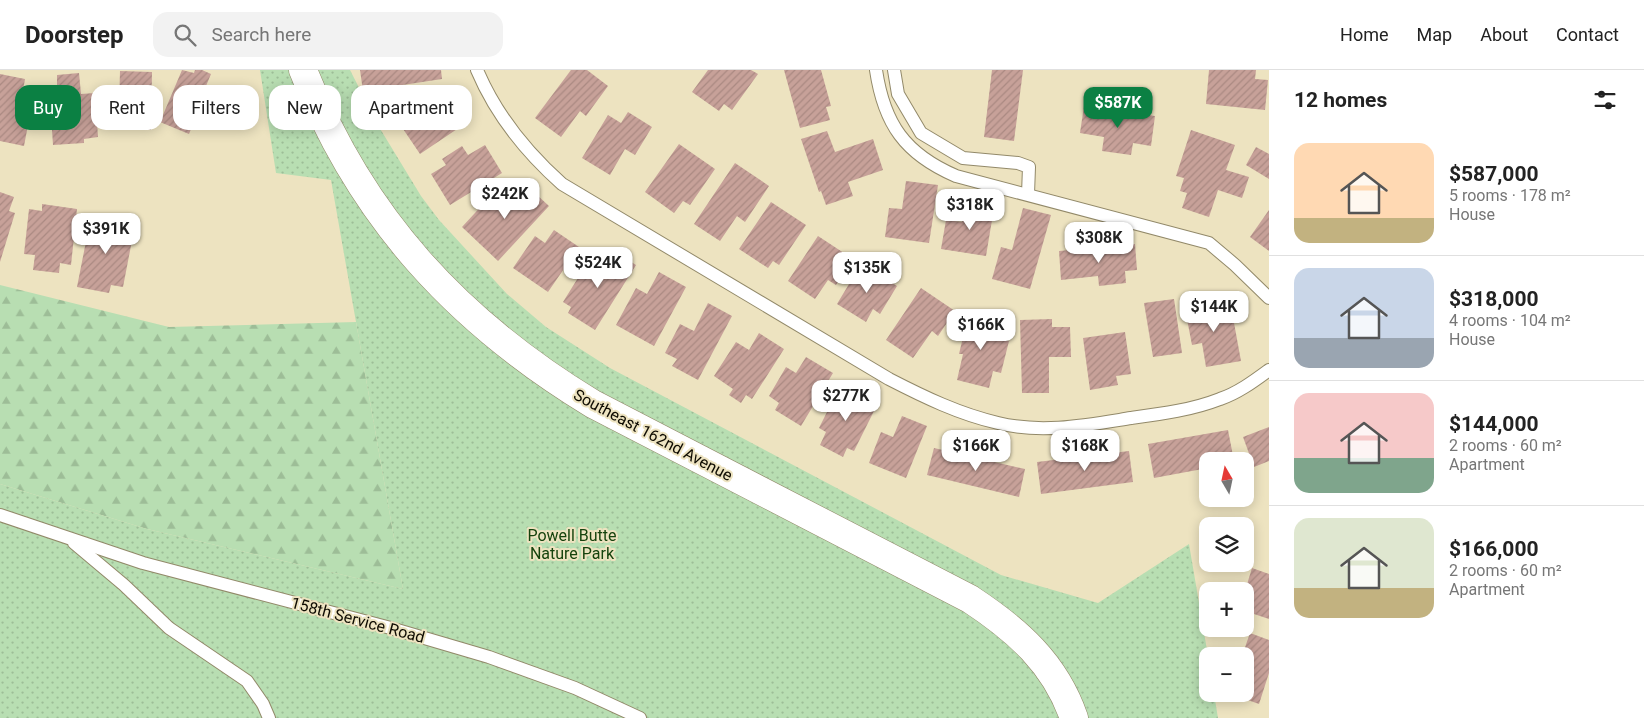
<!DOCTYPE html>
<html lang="en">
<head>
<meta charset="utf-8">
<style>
	:root { --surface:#fff; --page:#f2f2f2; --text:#222; --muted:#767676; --line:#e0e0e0; --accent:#0b8043 }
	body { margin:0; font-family:Roboto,sans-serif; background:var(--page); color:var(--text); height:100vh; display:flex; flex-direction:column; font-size:19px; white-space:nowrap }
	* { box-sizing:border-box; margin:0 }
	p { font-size:16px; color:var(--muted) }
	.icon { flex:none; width:28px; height:28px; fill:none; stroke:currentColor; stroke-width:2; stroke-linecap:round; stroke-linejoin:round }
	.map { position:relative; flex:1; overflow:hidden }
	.details { display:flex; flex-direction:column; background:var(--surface); width:375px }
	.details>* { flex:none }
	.hud { position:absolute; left:15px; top:15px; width:475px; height:45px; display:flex; gap:10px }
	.needle { width:32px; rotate:351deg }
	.controls { position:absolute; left:1199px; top:382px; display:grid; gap:10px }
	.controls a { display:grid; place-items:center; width:55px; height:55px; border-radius:10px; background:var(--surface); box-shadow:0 2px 12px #0003; font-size:25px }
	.price { position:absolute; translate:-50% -42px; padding:0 11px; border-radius:10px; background:#fff; color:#222; font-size:16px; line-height:32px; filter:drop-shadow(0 1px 2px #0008) }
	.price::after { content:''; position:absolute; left:50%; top:30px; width:15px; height:11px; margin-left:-8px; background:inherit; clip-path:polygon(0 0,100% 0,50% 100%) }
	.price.active { background:var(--accent); color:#fff }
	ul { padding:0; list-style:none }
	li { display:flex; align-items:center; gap:15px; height:125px; padding:0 25px }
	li+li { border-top:1px solid var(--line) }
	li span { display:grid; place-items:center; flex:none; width:140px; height:100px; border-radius:15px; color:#555 }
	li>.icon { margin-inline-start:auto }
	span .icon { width:60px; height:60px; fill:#fffc; stroke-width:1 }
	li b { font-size:21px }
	h2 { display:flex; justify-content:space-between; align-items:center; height:60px; padding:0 25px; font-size:21px }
	.pill { padding:0 18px; border-radius:15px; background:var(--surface); box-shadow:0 2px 12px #0003; font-size:18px; line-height:45px }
	.pill.active { background:var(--accent); color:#fff }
	header { display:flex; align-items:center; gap:30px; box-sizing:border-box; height:70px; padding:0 25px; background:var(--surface); border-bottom:1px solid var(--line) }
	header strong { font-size:24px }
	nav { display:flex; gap:28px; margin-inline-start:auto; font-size:18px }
	.search { width:350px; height:45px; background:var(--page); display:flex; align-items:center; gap:12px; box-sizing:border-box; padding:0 18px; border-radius:15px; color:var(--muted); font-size:19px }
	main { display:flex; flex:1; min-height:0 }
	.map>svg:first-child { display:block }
	.forest { fill:url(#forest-firs) }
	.park { fill:url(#park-dots) }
	.building { fill:url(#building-hatch) }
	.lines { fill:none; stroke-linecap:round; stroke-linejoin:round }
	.lane-casing { stroke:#928969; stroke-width:14 }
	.secondary-casing { stroke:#928969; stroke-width:29 }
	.lane { stroke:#fff; stroke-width:12 }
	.secondary { stroke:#fff; stroke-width:28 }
	.labels { text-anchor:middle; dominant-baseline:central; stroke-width:4; stroke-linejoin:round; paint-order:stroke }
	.street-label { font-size:16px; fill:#0f0c02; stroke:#ede3c0 }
	.park-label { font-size:16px; fill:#15430d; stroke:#ede3c0 }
</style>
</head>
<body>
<header>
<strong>Doorstep</strong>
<div class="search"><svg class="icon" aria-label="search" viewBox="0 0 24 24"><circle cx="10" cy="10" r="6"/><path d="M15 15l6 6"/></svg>Search here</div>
<nav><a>Home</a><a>Map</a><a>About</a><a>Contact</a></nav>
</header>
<main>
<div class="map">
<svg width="1269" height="648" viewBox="0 0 1269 648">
	<defs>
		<pattern id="forest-firs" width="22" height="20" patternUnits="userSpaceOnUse" patternTransform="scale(1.25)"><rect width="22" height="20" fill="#b8deb2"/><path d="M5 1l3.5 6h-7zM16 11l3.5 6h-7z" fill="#9dbd97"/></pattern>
		<pattern id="park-dots" width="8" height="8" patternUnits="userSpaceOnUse" patternTransform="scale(1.25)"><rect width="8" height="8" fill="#b8deb2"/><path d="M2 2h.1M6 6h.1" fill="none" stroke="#9dbd97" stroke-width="1.8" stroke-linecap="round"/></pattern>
		<pattern id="building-hatch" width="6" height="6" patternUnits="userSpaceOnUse" patternTransform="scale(1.25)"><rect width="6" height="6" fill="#c7a199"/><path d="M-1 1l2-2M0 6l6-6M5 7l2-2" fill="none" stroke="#aa8982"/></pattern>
	</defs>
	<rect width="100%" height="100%" fill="#ede3c0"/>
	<path class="forest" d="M0,215l169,42 187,-5 47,267 -256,-60 -147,-45z"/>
	<path class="park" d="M260,0h90l29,57 42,69 18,24 68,74 39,33 64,41 391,207 97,28 91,-59 19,112v38h6l4,24h-1218v-234l147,45 256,60 -72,-409 -55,-7z"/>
	<g class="building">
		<path d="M182,0l12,3 1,-3h7l9,4 -5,12 12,5 -11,25 -9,-4 -9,22 -29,-12z"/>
		<path d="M360,0h81l1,9 -79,12z"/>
		<path d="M571,0h16l21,16 -22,30 -6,-5 -19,26 -26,-19z"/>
		<path d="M708,0h43l7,4 -26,36 -8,-6 -5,7 -27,-19z"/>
		<path d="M784,0h37l10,36 -5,1 4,13 -30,8z"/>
		<path d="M992,0h31l-9,71 -30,-4z"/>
		<path d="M1209,0h47l-1,9 13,1 -3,30 -59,-6z"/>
		<path d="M120,1l32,1 -1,58 -42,-2 1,-22h9z"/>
		<path d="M79,3l2,21 14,-1 3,44 -14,2v4l-31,2 -2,-30 -6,1 -3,-29 15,-1v-11z"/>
		<path d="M0,4l25,5 -4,23 11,2 -8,42 -24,-5z"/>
		<path d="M452,26l17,25 -49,33 -23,-34 28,-19 5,9z"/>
		<path d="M1084,36l71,10 -4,30 -18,-3 -2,12 -29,-4 2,-14 -24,-4z"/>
		<path d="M628,42l24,15 -17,28 -10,-6 -15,26 -28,-17 26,-43 13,8z"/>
		<path d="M1191,60l44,15 -9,25 23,7 -7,21 -24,-8 -9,27 -27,-9 5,-15 -7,-2 4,-13 -8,-2z"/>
		<path d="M827,61l8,21 38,-13 10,31 -35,12 5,14 -27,9 -5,-14 -2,1 -18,-53z"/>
		<path d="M679,74l36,25 -25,36 -7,-4 -9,12 -29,-21z"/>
		<path d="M485,75l17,28 -52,32 -19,-31 15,-9 -4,-6 20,-13 6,9z"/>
		<path d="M1256,77l13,7v25l-23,-14z"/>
		<path d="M735,93l34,23 -24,36 -8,-6 -17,25 -26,-17z"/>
		<path d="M906,111l32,4 -9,58 -44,-6 4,-29 13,1z"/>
		<path d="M525,114l24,22 -51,55 -36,-34 36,-39 12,12z"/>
		<path d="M0,122l14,5 -5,14 6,2 -15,49z"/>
		<path d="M771,132l35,23 -27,40 -6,-4 -5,7 -29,-19z"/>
		<path d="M965,133l29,5 -8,48 -45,-7 5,-29 16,2z"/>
		<path d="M42,134l35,5 -6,56 -11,-2 -1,10 -26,-3 2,-15 -11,-1 5,-45 13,2z"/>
		<path d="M1023,138l28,7 -21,74 -38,-10 9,-32 11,3z"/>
		<path d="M1269,140v41l-19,-14z"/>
		<path d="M91,146l44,9 -12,62 -12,-2 -2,8 -32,-6z"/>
		<path d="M554,160l25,17 -31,45 -35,-24 22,-32 10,7z"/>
		<path d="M818,166l35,23 -17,26 -8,-5 -13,19 -27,-18z"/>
		<path d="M1135,174l2,26 -12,1 1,12 -27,3 -1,-10 -37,4 -2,-29z"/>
		<path d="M609,178l27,17 -41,65 -27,-17 3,-6 -8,-5 23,-37 9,6z"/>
		<path d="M861,194l36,22 -17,28 -7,-5 -7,13 -29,-18z"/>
		<path d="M659,202l27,15 -32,59 -38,-21 20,-37 11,6z"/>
		<path d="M921,218l34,23 -17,25 -6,-5 -19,27 -27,-18z"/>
		<path d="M1174,229l8,54 -29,4 -9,-54z"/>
		<path d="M1230,231l11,60 -35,6 -4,-24 -10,2 -7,-36z"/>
		<path d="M708,233l24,13 -34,64 -26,-14 5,-7 -12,-6 15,-29 14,7z"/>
		<path d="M969,242l31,7 -4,20 13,2 -8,32 -8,-2 -4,17 -32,-8 6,-26h-4z"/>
		<path d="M1052,249v8h18l1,30h-22v36h-27l-2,-73z"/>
		<path d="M1125,262l6,42 -15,2 2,9 -28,5 -7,-52z"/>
		<path d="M759,263l25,16 -32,50 -6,-4 -5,8 -12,-8 4,-6 -19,-13 22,-34 13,8z"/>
		<path d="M806,287l27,16 -32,53 -26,-16 4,-7 -10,-7 17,-29 10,6z"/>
		<path d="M853,321l25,12 -24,48 -7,-3 -4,9 -23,-12 6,-13 -7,-4 18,-36 12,6z"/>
		<path d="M902,346l25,10 -21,52 -37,-15 12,-31 12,5z"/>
		<path d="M1269,357v34l-15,6 -11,-30z"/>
		<path d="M1228,360l6,31h-26v7l-54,10 -6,-34z"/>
		<path d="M934,378l91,21 -6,28 -92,-22z"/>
		<path d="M1129,381l4,31 -92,12 -4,-32z"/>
		<path d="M1252,498l17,6v45l-24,-8v-20z"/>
		<path d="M1250,563l19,7v33l-10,31 -28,-10h14v-38h-3z"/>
	</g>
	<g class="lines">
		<defs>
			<g id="lane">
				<path d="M477,0c19,45 49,82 85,114l327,195c35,18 70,35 109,44 44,11 89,2 133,-5 30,-4 61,-8 89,-19 18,-6 34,-18 49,-29"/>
				<path d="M876,0c8,54 29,84 80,106l253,67 26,22 34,33"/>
				<path d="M894,0l4,24 23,39 42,25 55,5 11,4 -1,27"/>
				<path d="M0,445l143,48 244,64 102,30 86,31 65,30"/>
				<path d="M74,473l50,42 45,43 78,53 16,23 6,14"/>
			</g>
			<path id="secondary" d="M303,0c58,148 155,252 290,334l377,195c47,31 85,64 104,119"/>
		</defs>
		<use href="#lane" class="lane-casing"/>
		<use href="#secondary" class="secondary-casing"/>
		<use href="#lane" class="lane"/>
		<use href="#secondary" class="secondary"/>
	</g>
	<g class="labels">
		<g class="street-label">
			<text transform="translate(653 365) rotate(28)">Southeast 162nd Avenue</text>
			<text transform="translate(358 550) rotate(15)">158th Service Road</text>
		</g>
		<g class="park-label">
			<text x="572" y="465">Powell Butte<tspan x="572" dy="18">Nature Park</tspan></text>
		</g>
	</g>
</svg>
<div class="controls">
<a><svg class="needle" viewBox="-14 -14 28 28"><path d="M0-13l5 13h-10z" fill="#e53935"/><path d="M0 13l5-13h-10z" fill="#767676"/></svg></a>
<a><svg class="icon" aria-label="layers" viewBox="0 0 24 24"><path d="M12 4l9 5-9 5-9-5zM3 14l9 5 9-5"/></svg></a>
<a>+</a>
<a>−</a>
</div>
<b class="price active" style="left:1118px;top:59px">$587K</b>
<b class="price" style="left:505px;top:150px">$242K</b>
<b class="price" style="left:970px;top:161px">$318K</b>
<b class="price" style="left:106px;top:185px">$391K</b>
<b class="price" style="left:1099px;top:194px">$308K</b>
<b class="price" style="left:598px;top:219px">$524K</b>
<b class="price" style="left:867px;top:224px">$135K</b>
<b class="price" style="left:1214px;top:263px">$144K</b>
<b class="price" style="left:981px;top:281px">$166K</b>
<b class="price" style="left:846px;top:352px">$277K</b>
<b class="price" style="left:976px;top:402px">$166K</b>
<b class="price" style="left:1085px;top:402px">$168K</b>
<div class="hud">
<a class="pill active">Buy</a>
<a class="pill">Rent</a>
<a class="pill">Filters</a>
<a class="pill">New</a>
<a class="pill">Apartment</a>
</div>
</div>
<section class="details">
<h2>12 homes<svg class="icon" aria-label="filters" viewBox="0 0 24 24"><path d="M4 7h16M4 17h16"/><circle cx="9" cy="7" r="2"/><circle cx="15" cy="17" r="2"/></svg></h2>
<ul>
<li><span style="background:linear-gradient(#ffd9b3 75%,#c2b280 0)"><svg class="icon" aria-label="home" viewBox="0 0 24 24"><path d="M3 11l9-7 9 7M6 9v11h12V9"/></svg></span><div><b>$587,000</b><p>5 rooms · 178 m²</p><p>House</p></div></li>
<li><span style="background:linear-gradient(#c9d6e8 70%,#9aa5b1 0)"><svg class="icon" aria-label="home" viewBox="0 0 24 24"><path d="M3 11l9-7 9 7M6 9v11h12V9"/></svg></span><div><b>$318,000</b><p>4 rooms · 104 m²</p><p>House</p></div></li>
<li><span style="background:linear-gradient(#f6c9c9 65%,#7fa58c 0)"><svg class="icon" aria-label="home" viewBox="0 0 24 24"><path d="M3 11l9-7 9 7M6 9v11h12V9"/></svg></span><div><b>$144,000</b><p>2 rooms · 60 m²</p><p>Apartment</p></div></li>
<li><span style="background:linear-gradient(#dfe7d0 70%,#c2b280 0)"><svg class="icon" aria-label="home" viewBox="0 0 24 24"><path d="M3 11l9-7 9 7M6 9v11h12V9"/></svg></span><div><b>$166,000</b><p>2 rooms · 60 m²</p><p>Apartment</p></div></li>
</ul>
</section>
</main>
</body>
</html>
